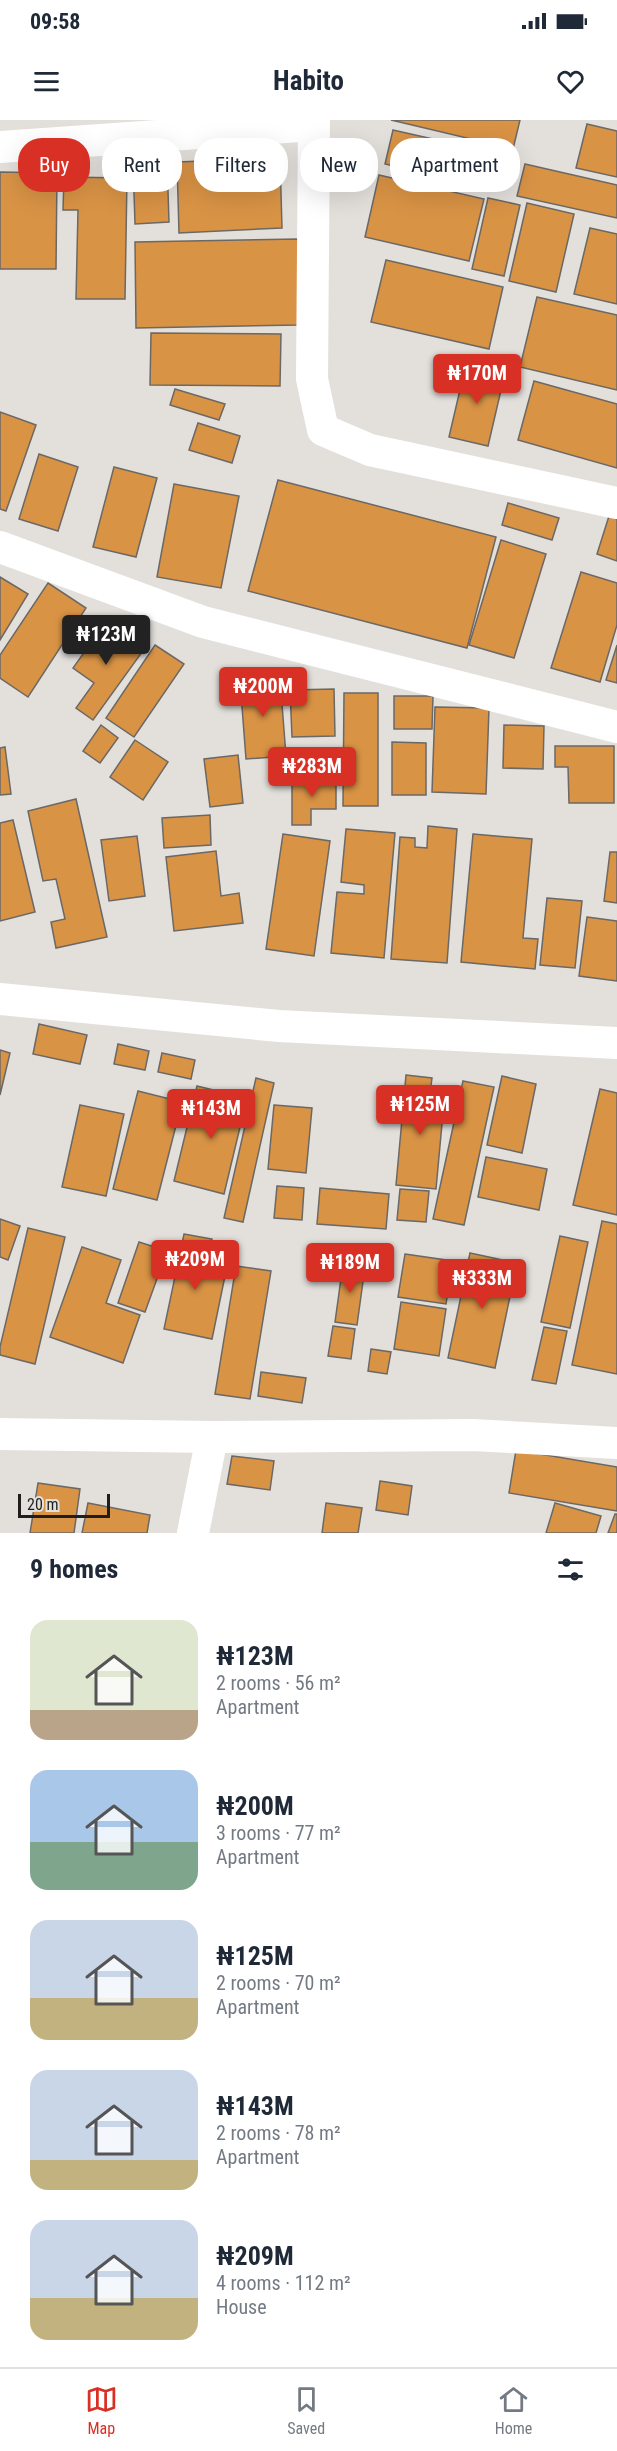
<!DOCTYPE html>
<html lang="en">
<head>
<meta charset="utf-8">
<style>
	:root { --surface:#fff; --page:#f6f6f7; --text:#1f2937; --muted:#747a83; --line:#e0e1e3; --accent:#d93025 }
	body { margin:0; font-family:"Roboto Condensed",sans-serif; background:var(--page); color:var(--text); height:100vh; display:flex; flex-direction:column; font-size:22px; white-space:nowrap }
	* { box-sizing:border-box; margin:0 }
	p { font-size:20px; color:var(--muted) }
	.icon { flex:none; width:33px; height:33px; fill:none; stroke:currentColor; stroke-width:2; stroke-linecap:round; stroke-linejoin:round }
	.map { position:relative; height:1413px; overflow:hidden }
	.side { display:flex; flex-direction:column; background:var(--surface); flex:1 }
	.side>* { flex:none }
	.hud { position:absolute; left:18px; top:18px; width:582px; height:54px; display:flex; gap:12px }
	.scale { position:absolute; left:18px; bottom:15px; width:92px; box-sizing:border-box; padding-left:6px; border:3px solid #1f1e1d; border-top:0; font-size:16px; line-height:21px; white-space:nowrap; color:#1f1e1d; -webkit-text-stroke:4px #e3e0dc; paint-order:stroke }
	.price { position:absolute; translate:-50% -51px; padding:0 14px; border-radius:6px; background:var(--accent); color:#fff; font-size:20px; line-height:39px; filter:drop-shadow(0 2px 3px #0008) }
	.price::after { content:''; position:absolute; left:50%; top:36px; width:18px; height:14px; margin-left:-9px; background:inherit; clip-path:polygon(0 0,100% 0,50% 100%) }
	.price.current { background:#222; color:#fff }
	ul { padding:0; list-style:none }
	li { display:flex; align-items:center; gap:18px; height:150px; padding:0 30px }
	li span { display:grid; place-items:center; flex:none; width:168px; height:120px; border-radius:18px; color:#555 }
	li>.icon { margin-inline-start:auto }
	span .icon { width:72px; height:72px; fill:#fffc; stroke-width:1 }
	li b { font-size:26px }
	h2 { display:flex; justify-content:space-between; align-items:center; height:72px; padding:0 30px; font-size:26px }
	.pill { padding:0 21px; border-radius:24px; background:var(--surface); box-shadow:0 6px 24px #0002; font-size:21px; line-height:54px }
	.pill.current { background:var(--accent); color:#fff }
	.status { display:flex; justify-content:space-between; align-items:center; height:42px; padding:0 30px; background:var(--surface); direction:ltr }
	.status svg { height:16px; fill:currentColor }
	header { display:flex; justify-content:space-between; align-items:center; height:78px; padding:0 30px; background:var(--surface); font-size:27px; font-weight:700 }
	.dock { display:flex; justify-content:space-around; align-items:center; height:84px; border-top:2px solid var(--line); background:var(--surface); font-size:16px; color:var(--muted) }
	.dock a { display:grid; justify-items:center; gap:3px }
	.dock .current { color:var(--accent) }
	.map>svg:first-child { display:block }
	.building { fill:#d99345; stroke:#6b6865; stroke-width:1.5 }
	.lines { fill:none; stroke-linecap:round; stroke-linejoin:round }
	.minor { stroke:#fff; stroke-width:32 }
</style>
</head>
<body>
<div class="status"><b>09:58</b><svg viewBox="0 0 49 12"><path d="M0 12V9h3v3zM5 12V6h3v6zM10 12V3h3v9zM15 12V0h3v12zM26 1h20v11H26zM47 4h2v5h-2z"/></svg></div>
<header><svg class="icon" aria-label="menu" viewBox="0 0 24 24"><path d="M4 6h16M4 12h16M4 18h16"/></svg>Habito<svg class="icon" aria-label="heart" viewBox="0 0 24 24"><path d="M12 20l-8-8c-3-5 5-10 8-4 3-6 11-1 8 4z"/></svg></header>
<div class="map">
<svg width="617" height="1413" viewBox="0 0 617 1413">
	<rect width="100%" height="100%" fill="#e3e0dc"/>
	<g class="building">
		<path d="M391,0h129l-7,29z"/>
		<path d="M587,4l30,7v46l-41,-9z"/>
		<path d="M393,10l111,25 -8,35 -111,-26z"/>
		<path d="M280,38l2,70 -103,5 -2,-71z"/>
		<path d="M167,40l2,62 -34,2 -2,-62z"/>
		<path d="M525,44l92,21v33l-100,-22z"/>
		<path d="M0,52l57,1 -1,96h-56z"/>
		<path d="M379,55l105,24 -15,62 -104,-24z"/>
		<path d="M64,57l63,1 -2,121h-49l2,-89h-15z"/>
		<path d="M488,78l32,7 -16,71 -32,-7z"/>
		<path d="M527,83l47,11 -18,78 -47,-11z"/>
		<path d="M590,108l27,6v70l-43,-10z"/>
		<path d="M298,119l1,86 -163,3 -1,-86z"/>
		<path d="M386,140l117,27 -14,62 -118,-27z"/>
		<path d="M537,177l80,18v75l-97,-23z"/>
		<path d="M151,213l130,1 -1,52 -130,-1z"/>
		<path d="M466,244l39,9 -17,73 -39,-9z"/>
		<path d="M534,261l83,23v64l-99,-28z"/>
		<path d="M175,269l50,15 -6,16 -49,-15z"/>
		<path d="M0,292l36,13 -30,86 -6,-2z"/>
		<path d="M198,303l42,13 -8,27 -43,-13z"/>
		<path d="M39,334l39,13 -20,64 -39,-12z"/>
		<path d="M114,347l43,11 -21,79 -43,-10z"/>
		<path d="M278,360l218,57 -29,111 -219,-57z"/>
		<path d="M174,364l65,12 -18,92 -64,-11z"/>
		<path d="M508,383l51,15 -7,22 -50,-15z"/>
		<path d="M609,396l8,3v42l-20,-7z"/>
		<path d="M501,420l45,14 -32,104 -45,-13z"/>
		<path d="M581,452l36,11v42l-17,57 -49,-14z"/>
		<path d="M0,457l28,17 -28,46z"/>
		<path d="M48,463l38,25 -58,89 -28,-19v-23z"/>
		<path d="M107,500l38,28 -52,72 -17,-12 18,-25 -21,-15z"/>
		<path d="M155,525l29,19 -50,73 -28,-19z"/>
		<path d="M617,525v38l-11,-3z"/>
		<path d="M280,558l6,78 -40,3 -6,-78z"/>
		<path d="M334,569l1,47 -43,1 -2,-47z"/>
		<path d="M344,573h34v113h-35z"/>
		<path d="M394,576h39l-1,33h-38z"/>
		<path d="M435,587l54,1 -3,86 -54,-2z"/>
		<path d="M101,605l17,13 -18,25 -17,-12z"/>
		<path d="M504,605l40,1 -1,43 -40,-1z"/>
		<path d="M135,620l33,22 -25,38 -33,-23z"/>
		<path d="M392,622l34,1v52h-34z"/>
		<path d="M555,626h59v57h-45l-1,-36h-13z"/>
		<path d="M5,627l6,47 -11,1v-47z"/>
		<path d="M238,635l5,48 -33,4 -6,-48z"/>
		<path d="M292,658h44v31h-25v16h-19z"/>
		<path d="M76,679l31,138 -51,11 -5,-26 14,-3 -9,-40 -13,2 -15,-70z"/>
		<path d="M210,695l1,30 -47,3 -2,-30z"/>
		<path d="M13,700l22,92 -35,9v-98z"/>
		<path d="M428,706l29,3 -10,134 -56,-4 9,-122 15,1v9l12,1z"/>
		<path d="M346,709l49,4 -11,125 -53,-5 6,-61 27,2v-9l-23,-3z"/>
		<path d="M283,714l47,7 -16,115 -48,-7z"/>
		<path d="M473,714l59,5 -9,99 15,1 -3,30 -74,-7z"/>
		<path d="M137,716l8,60 -36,5 -8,-61z"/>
		<path d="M216,731l5,45 18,-3 4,30 -69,8 -8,-74z"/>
		<path d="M610,732h7v51l-13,-2z"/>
		<path d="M547,778l35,3 -7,67 -35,-3z"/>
		<path d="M587,797l30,4v60l-38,-5z"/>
		<path d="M39,904l48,11 -7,29 -47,-10z"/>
		<path d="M118,924l31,7 -4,19 -31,-6z"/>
		<path d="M0,930l10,3 -10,42z"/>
		<path d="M162,933l33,7 -4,19 -33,-7z"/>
		<path d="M406,955l26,3 -3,23 15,1 -8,87 -40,-4z"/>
		<path d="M502,956l34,8 -14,69 -35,-8z"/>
		<path d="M256,958l18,5 -31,139 -19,-4z"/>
		<path d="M463,961l31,6 -30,138 -31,-6z"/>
		<path d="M197,966l50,12 -23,96 -50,-13z"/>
		<path d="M600,969l17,4v122l-44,-10z"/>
		<path d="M138,971l44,11 -25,98 -44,-11z"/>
		<path d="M80,985l44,9 -18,82 -44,-9z"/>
		<path d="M274,985l38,3 -6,65 -38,-4z"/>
		<path d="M486,1037l61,12 -8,41 -61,-13z"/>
		<path d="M277,1066l27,2 -2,32 -28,-2z"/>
		<path d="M320,1068l69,6 -3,35 -69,-5z"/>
		<path d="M400,1069l29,2 -3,31 -29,-2z"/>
		<path d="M0,1099l20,7 -12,34 -8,-3z"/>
		<path d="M602,1101l15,3v150l-45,-9z"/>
		<path d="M28,1108l37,9 -30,127 -35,-9v-8z"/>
		<path d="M184,1114l28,5 -7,33 20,4 -13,63 -48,-10z"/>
		<path d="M560,1116l28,6 -18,86 -29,-6z"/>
		<path d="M139,1122l28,9 -22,61 -27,-9z"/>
		<path d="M82,1127l39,13 -15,43 34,12 -17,48 -73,-26z"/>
		<path d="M470,1133l47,10 -22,105 -47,-10z"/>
		<path d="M405,1134l48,7 -7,43 -48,-7z"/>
		<path d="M343,1144l22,3 -8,58 -22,-3z"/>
		<path d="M236,1146l35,5 -21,128 -35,-5z"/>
		<path d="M401,1182l45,7 -7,47 -45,-7z"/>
		<path d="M333,1206l22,3 -4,30 -23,-3z"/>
		<path d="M544,1207l23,4 -11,53 -24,-4z"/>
		<path d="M371,1229l20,3 -4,22 -19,-3z"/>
		<path d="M261,1252l45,6 -4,25 -44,-7z"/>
		<path d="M516,1330l101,17v44l-108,-18z"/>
		<path d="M232,1336l42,5 -4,29 -43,-6z"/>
		<path d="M380,1361l32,5 -4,29 -32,-5z"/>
		<path d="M38,1363l42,6 -6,44h-44z"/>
		<path d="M88,1383l62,12 -3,18h-65z"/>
		<path d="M326,1383l36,5 -4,25h-36z"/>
		<path d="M555,1383l46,13 -5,17h-50z"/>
		<path d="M615,1394h2v19h-9z"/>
	</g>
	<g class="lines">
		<g class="minor">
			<path d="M314,0l-2,259 11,51 47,20 247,53"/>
			<path d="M0,27l314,-22"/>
			<path d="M0,427l203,75 414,105"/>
			<path d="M0,879l279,27 338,17"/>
			<path d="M0,1314l212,3 260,-2 145,8"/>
			<path d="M193,1413l19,-96"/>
		</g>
	</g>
</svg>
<div class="scale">20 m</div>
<b class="price" style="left:477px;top:285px">₦170M</b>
<b class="price current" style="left:106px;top:546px">₦123M</b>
<b class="price" style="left:263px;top:598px">₦200M</b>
<b class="price" style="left:312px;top:678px">₦283M</b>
<b class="price" style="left:420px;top:1016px">₦125M</b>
<b class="price" style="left:211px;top:1020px">₦143M</b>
<b class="price" style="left:195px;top:1171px">₦209M</b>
<b class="price" style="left:350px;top:1174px">₦189M</b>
<b class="price" style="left:482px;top:1190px">₦333M</b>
<div class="hud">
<a class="pill current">Buy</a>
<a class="pill">Rent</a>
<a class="pill">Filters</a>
<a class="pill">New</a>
<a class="pill">Apartment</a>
</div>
</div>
<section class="side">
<h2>9 homes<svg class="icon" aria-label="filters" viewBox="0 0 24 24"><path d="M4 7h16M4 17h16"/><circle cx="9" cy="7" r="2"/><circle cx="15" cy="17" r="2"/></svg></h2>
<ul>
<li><span style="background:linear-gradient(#dfe7d0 75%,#b9a48a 0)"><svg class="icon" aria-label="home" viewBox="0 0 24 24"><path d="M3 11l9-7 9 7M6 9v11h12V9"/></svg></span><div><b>₦123M</b><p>2 rooms · 56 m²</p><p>Apartment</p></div></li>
<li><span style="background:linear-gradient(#a9c7e8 60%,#7fa58c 0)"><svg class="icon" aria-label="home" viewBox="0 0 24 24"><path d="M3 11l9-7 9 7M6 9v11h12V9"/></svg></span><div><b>₦200M</b><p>3 rooms · 77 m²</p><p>Apartment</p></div></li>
<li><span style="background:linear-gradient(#c9d6e8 65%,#c2b280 0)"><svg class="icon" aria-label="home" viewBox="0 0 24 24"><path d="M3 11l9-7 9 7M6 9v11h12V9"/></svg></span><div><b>₦125M</b><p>2 rooms · 70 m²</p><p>Apartment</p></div></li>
<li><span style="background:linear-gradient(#c9d6e8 75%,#c2b280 0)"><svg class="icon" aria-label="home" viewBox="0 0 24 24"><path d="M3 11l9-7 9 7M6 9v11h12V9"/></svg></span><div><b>₦143M</b><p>2 rooms · 78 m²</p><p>Apartment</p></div></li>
<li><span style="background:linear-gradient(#c9d6e8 65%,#c2b280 0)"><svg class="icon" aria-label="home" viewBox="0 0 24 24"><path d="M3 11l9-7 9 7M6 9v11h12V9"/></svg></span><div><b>₦209M</b><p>4 rooms · 112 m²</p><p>House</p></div></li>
</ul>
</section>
<nav class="dock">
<a class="current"><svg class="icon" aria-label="map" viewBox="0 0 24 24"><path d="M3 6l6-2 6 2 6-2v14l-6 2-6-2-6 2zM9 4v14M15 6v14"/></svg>Map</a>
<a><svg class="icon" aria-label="saved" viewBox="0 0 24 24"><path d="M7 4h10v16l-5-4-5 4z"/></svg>Saved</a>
<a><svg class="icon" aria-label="home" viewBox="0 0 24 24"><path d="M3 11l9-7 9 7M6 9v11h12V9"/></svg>Home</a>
</nav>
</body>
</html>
